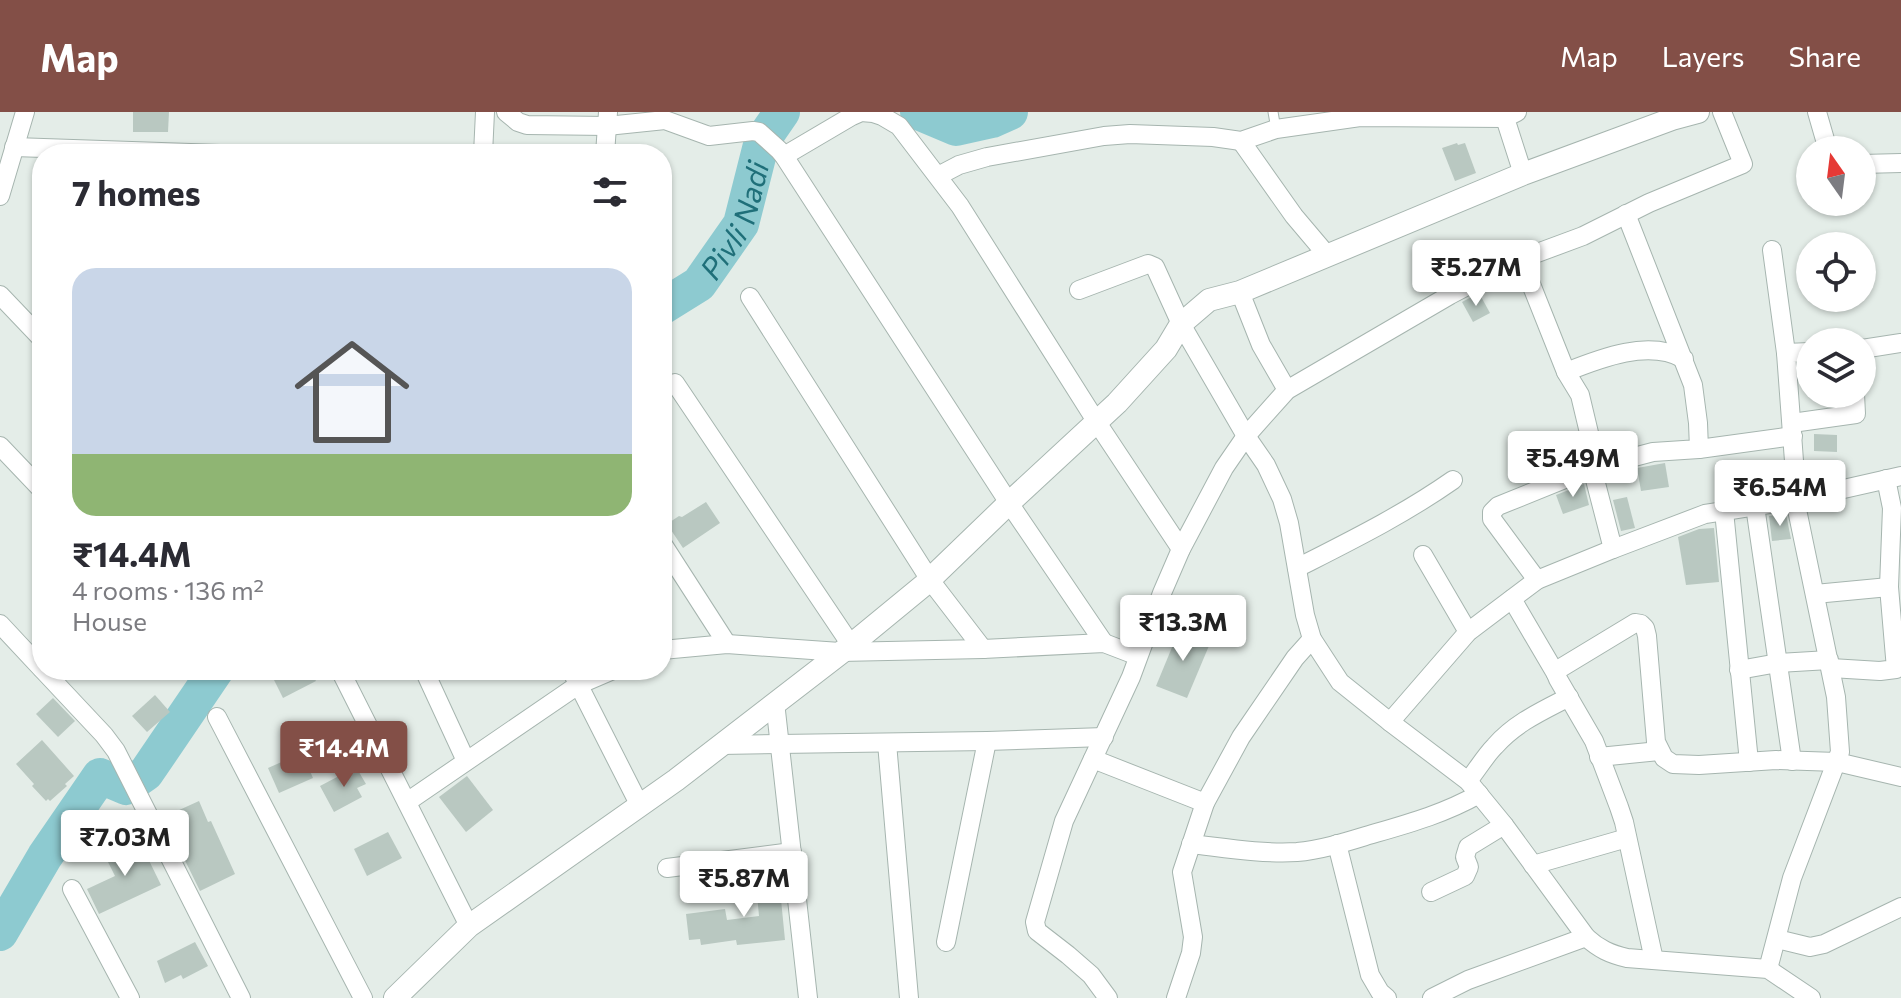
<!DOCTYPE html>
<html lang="en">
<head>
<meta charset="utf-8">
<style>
	:root { --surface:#fff; --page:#f2f2f3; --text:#2b2b33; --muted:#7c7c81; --line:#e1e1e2; --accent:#834f47 }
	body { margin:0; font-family:Commissioner,sans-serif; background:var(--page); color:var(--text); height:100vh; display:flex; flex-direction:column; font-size:30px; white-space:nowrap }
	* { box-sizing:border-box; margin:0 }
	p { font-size:26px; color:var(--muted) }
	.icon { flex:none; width:44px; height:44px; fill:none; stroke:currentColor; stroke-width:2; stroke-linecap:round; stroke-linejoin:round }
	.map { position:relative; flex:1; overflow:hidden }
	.side { position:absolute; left:32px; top:32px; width:640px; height:536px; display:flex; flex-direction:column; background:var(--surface); border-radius:32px; box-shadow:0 2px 6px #0004 }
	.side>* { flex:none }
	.needle { width:52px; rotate:346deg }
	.buttons { position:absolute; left:1796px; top:24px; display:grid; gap:16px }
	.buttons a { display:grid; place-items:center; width:80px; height:80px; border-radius:50%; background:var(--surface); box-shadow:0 2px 6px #0004; font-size:40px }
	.price { position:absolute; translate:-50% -68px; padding:0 18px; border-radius:8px; background:#fff; color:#222; font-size:26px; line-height:52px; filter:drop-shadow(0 2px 4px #0008) }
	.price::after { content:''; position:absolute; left:50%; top:48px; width:24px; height:18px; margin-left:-12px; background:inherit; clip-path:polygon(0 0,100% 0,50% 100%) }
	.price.on { background:var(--accent); color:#fff }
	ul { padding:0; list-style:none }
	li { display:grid; align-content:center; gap:16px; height:424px; padding:0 40px }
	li+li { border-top:2px solid var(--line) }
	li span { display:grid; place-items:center; height:248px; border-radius:24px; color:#555 }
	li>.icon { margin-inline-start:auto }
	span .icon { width:144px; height:144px; fill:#fffc; stroke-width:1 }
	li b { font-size:34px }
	h2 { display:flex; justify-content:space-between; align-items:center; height:96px; padding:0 40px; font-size:34px }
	header { display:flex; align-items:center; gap:48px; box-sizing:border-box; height:112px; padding:0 40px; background:var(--accent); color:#fff }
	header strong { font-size:38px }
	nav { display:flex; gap:44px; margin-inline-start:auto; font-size:28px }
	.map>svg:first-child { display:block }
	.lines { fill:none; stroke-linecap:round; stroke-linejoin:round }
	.river { stroke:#8dcad0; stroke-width:36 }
	.building { fill:#b9c8c1 }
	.service-casing { stroke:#a6b5af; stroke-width:11 }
	.minor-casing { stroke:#a6b5af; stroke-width:20 }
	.tertiary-casing { stroke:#a6b5af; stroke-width:24 }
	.service { stroke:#fff; stroke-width:9 }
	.minor { stroke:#fff; stroke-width:18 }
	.tertiary { stroke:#fff; stroke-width:22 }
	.labels { text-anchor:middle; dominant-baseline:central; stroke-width:6; stroke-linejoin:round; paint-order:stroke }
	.water-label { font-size:30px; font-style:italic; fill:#1f6f79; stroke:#f4f9f6 }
</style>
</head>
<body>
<header>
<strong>Map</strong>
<nav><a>Map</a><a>Layers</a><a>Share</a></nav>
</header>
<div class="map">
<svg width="1901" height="886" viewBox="0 0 1901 886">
	<rect width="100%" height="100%" fill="#e4ede8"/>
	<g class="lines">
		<g class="river">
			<path d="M918,0l38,16 36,-8 18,-8"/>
			<path id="s1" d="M662,195l37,-23 42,-60 21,-83 20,-29"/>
			<path d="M0,821l45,-77 55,-80 26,11 20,-14 70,-103"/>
		</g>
	</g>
	<g class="building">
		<path d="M133,0h36l-1,20h-35z"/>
		<path d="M1457,31l1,2 7,-2 11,30 -21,8 -13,-33z"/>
		<path d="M1479,181l11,20 -17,9 -11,-20z"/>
		<path d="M1814,322l23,1v17l-23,-1z"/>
		<path d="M1665,351l4,24 -28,4 -4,-23z"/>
		<path d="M1584,372l5,21 -26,9 -7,-19z"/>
		<path d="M1627,385l8,31 -14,3 -8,-31z"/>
		<path d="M706,390l14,21 -37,25 -16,-24 12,-8 3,1z"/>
		<path d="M1786,402l5,25 -19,2 -3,-25z"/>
		<path d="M1714,416l5,54 -33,3 -8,-48 21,-8z"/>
		<path d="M1180,516l31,13 -24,57 -31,-12z"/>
		<path d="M269,558h41l6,11 -33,17z"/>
		<path d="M155,583l15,17 -23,20 -15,-16z"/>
		<path d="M53,586l22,23 -17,16 -22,-23z"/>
		<path d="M42,628l32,36 -9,8 2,2 -17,15 -2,-2 -2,2 -14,-15 2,-2 -18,-20z"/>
		<path d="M302,641l11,25 -34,15 -11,-25z"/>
		<path d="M356,655l10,17 -9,4 5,9 -28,15 -14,-26z"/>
		<path d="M467,664l26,34 -27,22 -27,-35z"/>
		<path d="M199,689l9,21 3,-1 24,53 -35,17 -26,-53v-2l-8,-20z"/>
		<path d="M388,720l14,26 -35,18 -13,-27z"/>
		<path d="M139,728l22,45 -62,29 -12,-25 28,-13 -8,-16 7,-4 -3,-6z"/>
		<path d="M778,757l7,71 -48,5 -1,-5 -35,5 -1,-6 -11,1 -3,-26 39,-5 2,11 32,-4 -3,-32 3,-1 -1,-11z"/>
		<path d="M195,830l13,24 -25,13 -2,-4 -16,8 -8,-22z"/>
	</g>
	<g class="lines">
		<defs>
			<path id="service" d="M1273,0l3,17"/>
			<g id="minor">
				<path d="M506,0l12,10 9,3 80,1 58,-6 44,16 44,-5 6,1 20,18 5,6 225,347 95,140"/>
				<path d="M1517,0l-12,6 18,56"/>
				<path d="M1817,0l11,38"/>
				<path d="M1241,29l53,75 33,39"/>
				<path d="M14,35l206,7"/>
				<path d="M483,42l2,-42"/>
				<path d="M605,42l3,-42"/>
				<path d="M784,44l68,-40 9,-4 12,1 9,3 17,10 61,80 136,215 85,128"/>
				<path d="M1862,52l39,-1"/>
				<path d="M938,64l21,-11 28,-8 117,-21 26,-2 83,3 28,4 35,-12 84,-12 145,1"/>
				<path d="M0,84l25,-84"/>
				<path d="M1772,138l14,103"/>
				<path d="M1521,147l45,113 14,23 10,42 2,31 61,-16 46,-3 -1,-26 -5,-38 -67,-171"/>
				<path d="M1079,178l69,-26 7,3 26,57 65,112 20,29 16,34 7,24 16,92 7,24 28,43 50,40 78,-90 69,-52 76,-31 92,-35 90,-14 41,197 4,55 -48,126 -24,91"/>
				<path d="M1240,180l21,53 26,45"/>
				<path d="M0,183l42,44"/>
				<path d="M750,185l180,283 53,69"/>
				<path d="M1862,237l39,-6"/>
				<path d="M1810,240l-24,1 8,108 1,39 106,-24"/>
				<path d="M1566,260c35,-14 83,-33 118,-13"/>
				<path d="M675,271l176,262"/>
				<path d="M1792,311l64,-9 -1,-20"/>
				<path d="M0,334l42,44"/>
				<path d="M1699,337l94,-13"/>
				<path d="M1755,394l37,255"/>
				<path d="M1724,399l25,251"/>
				<path d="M662,431l65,101"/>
				<path d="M1423,443l45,77"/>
				<path d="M1297,456c53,-27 106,-53 156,-88"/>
				<path d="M1537,468l-45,-61v-7l6,-6 94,-38 21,81"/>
				<path d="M1815,482l74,-7"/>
				<path d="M1512,487l44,75"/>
				<path d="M0,512l42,45"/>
				<path d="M662,538l65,-6 113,8 143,-3 121,-6 34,13"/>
				<path d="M1831,556l49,3 16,-2 -7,-82 3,-79 -6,-29"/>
				<path d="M43,558l61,65 12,16 125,247"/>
				<path d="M340,558l129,256"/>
				<path d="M424,558l42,91"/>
				<path d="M571,558l69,136"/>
				<path d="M1739,558l39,-7 51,-3"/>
				<path d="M775,590l33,296"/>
				<path d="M217,605l146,281"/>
				<path d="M1390,610l78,59 36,44 82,112c13,12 24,17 41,21l141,11 43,29"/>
				<path d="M887,631l22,255"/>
				<path d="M720,633l267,-4 117,-4"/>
				<path d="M1599,645l60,-6"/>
				<path d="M1093,647l112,44"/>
				<path d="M1468,669c9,-11 17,-25 27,-35 20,-23 47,-35 74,-49"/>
				<path d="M407,690l171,-117 35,-15"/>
				<path d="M1191,732c35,4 70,10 106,8 24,-2 49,-10 72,-17 38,-11 75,-21 110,-41"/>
				<path d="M1337,732l33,131 10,17 7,6"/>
				<path d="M1533,753l94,-27"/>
				<path d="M667,756l125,-16"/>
				<path d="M72,777l58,109"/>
				<path d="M1431,780l34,-16 4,-9 -4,-10 3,-10 36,-22"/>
				<path d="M1777,827l33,8 14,-3 77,-37"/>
				<path d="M946,830l41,-201"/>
				<path d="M1654,848l-30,-138 -5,-15 -25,-66 -36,-62 -2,-5 3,-5 76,-46 6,1 4,4 2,8 9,106 8,16 9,6 26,1 77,-5 61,2 64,15"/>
				<path d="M1108,886l-17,-23 -23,-20 -31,-24 -2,-9 29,-101 67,-144 31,-84 19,-44 43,-81 22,-32 41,-46 163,-95 63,-33 70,-26 66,-33 94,-39 -21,-52"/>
				<path d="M1176,886l15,-45 2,-16 -11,-65 23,-69 36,-66 54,-79 17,-19"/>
				<path d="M1432,886l36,-18 118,-43"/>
			</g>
			<path id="tertiary" d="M395,886l74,-72 207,-146 175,-135 73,-60 85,-82 108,-100 49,-54 15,-25 28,-24 31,-8 283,-118 149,-55 26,-7"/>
		</defs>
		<use href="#service" class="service-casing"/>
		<use href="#minor" class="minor-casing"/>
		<use href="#tertiary" class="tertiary-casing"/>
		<use href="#service" class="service"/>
		<use href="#minor" class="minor"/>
		<use href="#tertiary" class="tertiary"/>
	</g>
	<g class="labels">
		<g class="water-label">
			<text stroke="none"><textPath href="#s1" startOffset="118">Pivli Nadi</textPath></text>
		</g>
	</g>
</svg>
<div class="buttons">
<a><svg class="needle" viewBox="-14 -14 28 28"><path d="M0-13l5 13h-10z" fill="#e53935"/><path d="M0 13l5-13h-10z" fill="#7c7c81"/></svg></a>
<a><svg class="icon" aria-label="locate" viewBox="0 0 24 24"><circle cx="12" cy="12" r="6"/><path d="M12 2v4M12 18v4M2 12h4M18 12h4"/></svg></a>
<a><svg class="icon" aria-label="layers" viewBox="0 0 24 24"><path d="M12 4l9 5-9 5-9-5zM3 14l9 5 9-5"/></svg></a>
</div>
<b class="price" style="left:1476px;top:196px">₹5.27M</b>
<b class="price" style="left:1573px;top:387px">₹5.49M</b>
<b class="price" style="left:1780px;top:416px">₹6.54M</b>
<b class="price" style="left:1183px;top:551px">₹13.3M</b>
<b class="price on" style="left:344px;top:677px">₹14.4M</b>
<b class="price" style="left:125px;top:766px">₹7.03M</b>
<b class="price" style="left:744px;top:807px">₹5.87M</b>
<section class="side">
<h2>7 homes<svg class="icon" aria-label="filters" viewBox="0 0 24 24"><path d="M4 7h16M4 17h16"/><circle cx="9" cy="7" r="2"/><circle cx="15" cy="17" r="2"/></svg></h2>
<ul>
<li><span style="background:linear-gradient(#c9d6e8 75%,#8fb573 0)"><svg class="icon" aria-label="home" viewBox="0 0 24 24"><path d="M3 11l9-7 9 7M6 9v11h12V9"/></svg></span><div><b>₹14.4M</b><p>4 rooms · 136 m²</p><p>House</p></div></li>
</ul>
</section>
</div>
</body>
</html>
